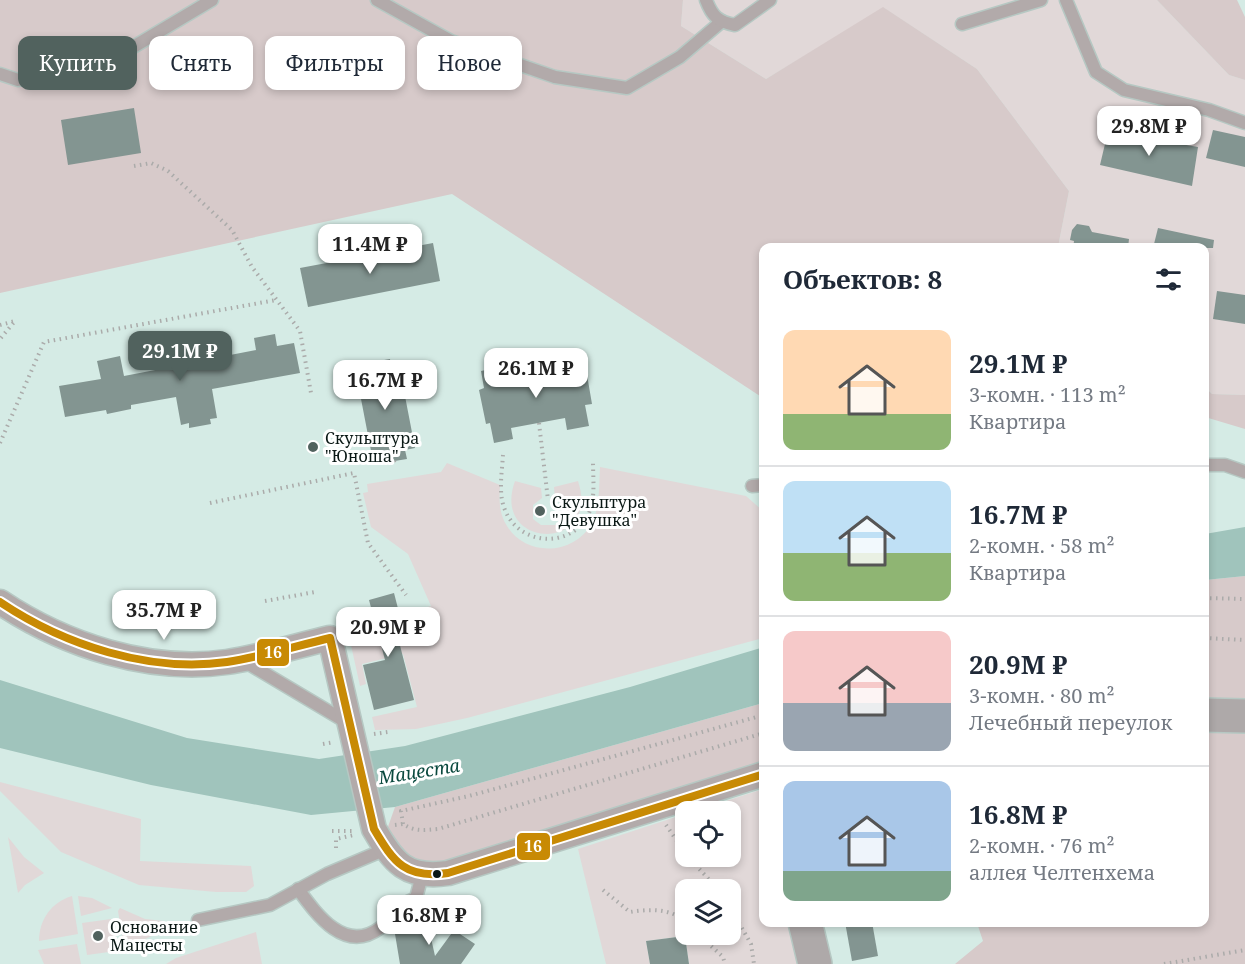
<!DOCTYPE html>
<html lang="ru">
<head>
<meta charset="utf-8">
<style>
	:root { --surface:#fff; --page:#f6f6f7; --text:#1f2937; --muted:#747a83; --line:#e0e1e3; --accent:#51625e }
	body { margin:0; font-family:"Noto Serif",serif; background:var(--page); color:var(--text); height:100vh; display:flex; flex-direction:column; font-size:22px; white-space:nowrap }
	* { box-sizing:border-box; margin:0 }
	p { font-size:20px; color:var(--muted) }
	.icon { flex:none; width:33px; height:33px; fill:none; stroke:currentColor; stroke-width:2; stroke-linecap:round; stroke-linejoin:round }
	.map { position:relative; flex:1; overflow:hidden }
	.side { position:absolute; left:759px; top:243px; width:450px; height:684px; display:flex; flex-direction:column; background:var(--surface); border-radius:12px; box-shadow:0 3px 9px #0003 }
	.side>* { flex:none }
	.banner { position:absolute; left:18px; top:36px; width:570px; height:54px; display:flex; gap:12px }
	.controls { position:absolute; left:675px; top:801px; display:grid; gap:12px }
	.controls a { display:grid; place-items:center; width:66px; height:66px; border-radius:12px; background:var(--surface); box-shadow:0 3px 9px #0003; font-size:30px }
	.price { position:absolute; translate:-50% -51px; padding:0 14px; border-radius:12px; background:#fff; color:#222; font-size:20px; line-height:39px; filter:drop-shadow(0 2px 3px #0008) }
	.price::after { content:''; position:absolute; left:50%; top:36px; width:18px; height:14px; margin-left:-9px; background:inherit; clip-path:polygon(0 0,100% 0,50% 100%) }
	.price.current { background:var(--accent); color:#fff }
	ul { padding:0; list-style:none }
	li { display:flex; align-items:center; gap:18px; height:150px; padding:0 24px }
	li+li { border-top:2px solid var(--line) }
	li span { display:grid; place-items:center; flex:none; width:168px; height:120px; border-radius:12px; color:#555 }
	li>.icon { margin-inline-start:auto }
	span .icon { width:72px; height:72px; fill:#fffc; stroke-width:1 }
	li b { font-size:26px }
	h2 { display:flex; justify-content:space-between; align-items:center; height:72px; padding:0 24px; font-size:26px }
	.tag { padding:0 21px; border-radius:12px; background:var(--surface); box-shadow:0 3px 9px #0003; font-size:21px; line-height:54px }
	.tag.current { background:var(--accent); color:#fff }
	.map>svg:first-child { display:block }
	.green { fill:#e1d8d8; fill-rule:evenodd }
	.forest { fill:#d7caca }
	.water { fill:#a0c4bc }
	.building { fill:#839591 }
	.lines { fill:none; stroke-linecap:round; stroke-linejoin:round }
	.lane-casing { stroke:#b6c8c3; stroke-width:15 }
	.street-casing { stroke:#b6c8c3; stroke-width:27 }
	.secondary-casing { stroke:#b6c8c3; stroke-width:36 }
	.path { stroke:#ababaa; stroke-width:4; stroke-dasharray:1.5 4.5; stroke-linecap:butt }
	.lane { stroke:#b2aaaa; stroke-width:12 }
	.street { stroke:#b2aaaa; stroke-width:24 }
	.secondary { stroke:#aea9a9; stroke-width:33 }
	.bus-1-casing { stroke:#fff; stroke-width:12 }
	.bus-1 { stroke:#c88a04; stroke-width:8 }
	.poi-dot { fill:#51625e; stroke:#fff; stroke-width:2 }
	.bus-dot { fill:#0a1815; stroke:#fff; stroke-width:2 }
	.labels { text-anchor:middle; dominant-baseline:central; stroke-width:6; stroke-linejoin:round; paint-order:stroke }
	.poi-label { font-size:16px; fill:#0a1815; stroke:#fff; text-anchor:start }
	.water-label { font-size:18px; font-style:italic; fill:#0a493e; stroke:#fff }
	.line-badge { stroke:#fff; stroke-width:2 }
	.badge-label { font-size:16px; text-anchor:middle; font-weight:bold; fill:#fff }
</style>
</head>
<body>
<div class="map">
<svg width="1245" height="964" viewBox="0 0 1245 964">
	<rect width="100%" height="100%" fill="#d5ebe5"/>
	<g class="green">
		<path d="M683,0h474l72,75 16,5v315l-33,-1 -7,-8 -1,-138 -146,-1 11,-56 -92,-122 -93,-61 -118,71 -85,-53z"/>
		<path d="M447,463l53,22c-1,15 -1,29 7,41 19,32 68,29 85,-3 8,-16 7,-38 8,-56l146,29 17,15v127l-296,80 -51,11 -41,1 -3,-13 45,-10 -14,-53 -41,10 4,20 -6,2 -13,-59 84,-21 -23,-52 -37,-27 -8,-34 5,-1 -1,-8 74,-12z"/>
		<path d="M515,481l26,7 1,10 -9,7v14l8,6h14l8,-8v-12l-8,-6 -1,-12 24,-6c24,72 -88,69 -63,0z"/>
		<path d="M0,782l141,37 -1,42 111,5 3,20 -8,6h-30l-77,-7 -78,-33 -61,-61z"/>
		<path d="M760,790l4,2v130l30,1 8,41h-113l-4,-28 -39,5 4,23h-44l-28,-115 107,-35 1,42h44v-44l-35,-1zM686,890h44v44h-44z"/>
		<path d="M8,837l16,20 20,16 -19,12 -7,8z"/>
		<path d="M72,896l6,38 -39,7c0,-22 13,-39 33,-45z"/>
		<path d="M78,896l14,2 20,10 -31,8z"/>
		<path d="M120,908l25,11 19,2 3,8 -26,12 -16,13 -7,-43z"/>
		<path d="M111,919l5,32 -29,4 -5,-32z"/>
		<path d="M256,932l6,32h-96l10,-6z"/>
		<path d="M77,944l4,20h-37l-6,-14z"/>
	</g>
	<g class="forest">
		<path d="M0,0h683l-2,26 85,53 117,-72 94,62 92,122 -11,56 -294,1 -1,150 -311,-204 -452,99z"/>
		<path d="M1157,0h80l8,17v63l-16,-5z"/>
		<path d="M1204,386l8,8 33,1v34l-40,-12z"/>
		<path d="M1245,576v388h-290l28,-23 -6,-18 227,-1 1,-342z"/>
		<path d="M763,703v71l-316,92 -34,-4 -29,-24 11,-31z"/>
	</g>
	<g class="water">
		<path d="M1245,527v49l-40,4v-46z"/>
		<path d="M764,647l-1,56 -368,104 -84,8 -160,-30 -151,-37v-68l187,58 132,21 86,-13 225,-59z"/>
	</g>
	<g class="building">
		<path d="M134,108l7,45 -73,12 -7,-45z"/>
		<path d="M1109,127l37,8 -1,3 53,9 -6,39 -92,-21z"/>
		<path d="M1213,130l32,7v30l-39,-9z"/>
		<path d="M1077,224l12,2 3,6 37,7 -1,9h-55l1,-7 -4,-1 2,-10z"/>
		<path d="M1158,228l56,12 -1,8h-60z"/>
		<path d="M433,243l7,38 -132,26 -8,-39z"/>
		<path d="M1217,291l28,4v29l-32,-5z"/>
		<path d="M275,334l2,12 17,-3 6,30 -88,16 5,29 -7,1 1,5 -22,4v-5l-8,2 -5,-28 -45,8v4l-24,5 -1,-4 -41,7 -6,-31 42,-7 -4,-18 23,-5 4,20 52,-10 -2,-12 18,-4 2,12 62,-12 -2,-12z"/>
		<path d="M576,355l3,15 7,-1 6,35 -7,1 4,21 -22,4 -2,-12 -54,10 2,11 -19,4 -4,-20 -4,1 -7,-34 5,-2 -3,-17 19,-4 4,18 53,-10 -3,-16z"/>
		<path d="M390,359l1,8 8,-2 16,83 -10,2 2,9 -25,4 -2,-8 -8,1 -16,-83 7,-1 -2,-8z"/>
		<path d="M394,593l8,31 -7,2 19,74 -40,10 -11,-45 22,-5 -16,-60z"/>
		<path d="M427,920l8,36 19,-26 21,14 -14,20h-61l-6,-36z"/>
		<path d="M845,922h27l6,34 -26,5z"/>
		<path d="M685,936l4,28h-39l-4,-23z"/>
	</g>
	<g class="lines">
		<defs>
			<g id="lane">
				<path d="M377,0l74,41 104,36 72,11 53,-31 41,-35"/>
				<path d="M706,0c6,16 12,22 29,25l35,-25"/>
				<path d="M1066,0l30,72 28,18 85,20 36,13"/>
				<path d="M962,24l79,-24"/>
				<path d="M0,74l18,6 95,-21 99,-59"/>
				<path d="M1204,465h21l20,7"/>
				<path d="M752,486l12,-1"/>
				<path d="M244,661l104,62"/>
				<path d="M298,889c19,26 47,65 82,39 5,-3 8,-11 12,-15 6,-7 15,-11 24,-15l6,-23"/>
				<path d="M198,920l72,-15 57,-31 59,-25"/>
			</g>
			<path id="street" d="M0,602c64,43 149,71 227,60 34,-5 69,-16 103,-24l44,191c20,34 32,50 74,44l316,-99"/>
			<g id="secondary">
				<path d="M1204,715l41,1"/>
				<path d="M805,922l10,42"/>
			</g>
		</defs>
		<use href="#lane" class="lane-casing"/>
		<use href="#street" class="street-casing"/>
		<use href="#secondary" class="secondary-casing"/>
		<g class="path">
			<path d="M134,166l17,-3 17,8 64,59 20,37 48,64 11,62"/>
			<path d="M0,325l15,-4 -15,18"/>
			<path d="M539,423l9,77"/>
			<path d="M0,443l44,-101 232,-42"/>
			<path d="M503,455c-1,17 -5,39 2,55 14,35 63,39 82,7 9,-16 6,-37 6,-55"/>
			<path d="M394,461l1,5"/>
			<path d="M210,503l144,-30 14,70 38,52"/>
			<path d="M1204,598l41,1"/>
			<path d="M265,601l50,-9"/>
			<path d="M350,629l24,-10"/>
			<path d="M1204,638l41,2"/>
			<path d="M374,734l14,-2"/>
			<path d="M323,744l11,-2"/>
			<path d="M403,824l-2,-13 68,-15 295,-81"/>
			<path d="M395,825l8,-1c12,8 21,6 35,5l326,-96"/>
			<path d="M666,825l20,29"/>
			<path d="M332,831h20"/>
			<path d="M336,848v-9l18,-4"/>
			<path d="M687,856l32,34"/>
			<path d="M603,890l27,22c19,-3 41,-4 56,10"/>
			<path d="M730,907l21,37 3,20"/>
			<path d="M698,934l25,23 2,7"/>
			<path d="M1164,964l81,-14"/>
		</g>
		<use href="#lane" class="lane"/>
		<use href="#street" class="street"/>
		<use href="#secondary" class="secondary"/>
		<defs>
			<path id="bus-1" d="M0,602c64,43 149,71 227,60 34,-5 69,-16 103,-24l44,191c20,34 32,50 74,44l316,-99"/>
		</defs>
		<use href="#bus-1" class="bus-1-casing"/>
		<use href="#bus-1" class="bus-1"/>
	</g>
	<g class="poi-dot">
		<circle cx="313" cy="447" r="6"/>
		<circle cx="540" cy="511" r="6"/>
		<circle cx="98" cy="936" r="6"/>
	</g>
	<circle class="bus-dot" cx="437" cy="874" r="5"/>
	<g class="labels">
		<g class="poi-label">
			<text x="325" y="438">Скульптура<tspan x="325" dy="18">"Юноша"</tspan></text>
			<text x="552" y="502">Скульптура<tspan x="552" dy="18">"Девушка"</tspan></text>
			<text x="110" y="927">Основание<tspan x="110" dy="18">Мацесты</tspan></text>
		</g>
		<g class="water-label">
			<text transform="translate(419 771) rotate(-9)">Мацеста</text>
		</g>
	</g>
	<g class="line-badge">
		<rect x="256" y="638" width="34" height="29" rx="6" fill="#c88a04"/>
		<rect x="516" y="832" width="35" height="29" rx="6" fill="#c88a04"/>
	</g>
	<g class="badge-label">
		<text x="273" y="658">16</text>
		<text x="533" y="852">16</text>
	</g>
</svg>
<div class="controls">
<a><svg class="icon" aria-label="locate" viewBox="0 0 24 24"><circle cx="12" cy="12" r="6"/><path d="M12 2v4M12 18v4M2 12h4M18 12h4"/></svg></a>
<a><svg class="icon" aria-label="layers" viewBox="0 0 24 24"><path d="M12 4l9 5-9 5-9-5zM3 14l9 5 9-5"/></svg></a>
</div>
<b class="price" style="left:1149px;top:157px">29.8M ₽</b>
<b class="price" style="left:370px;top:275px">11.4M ₽</b>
<b class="price current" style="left:180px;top:382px">29.1M ₽</b>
<b class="price" style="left:536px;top:399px">26.1M ₽</b>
<b class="price" style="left:385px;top:411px">16.7M ₽</b>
<b class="price" style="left:164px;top:641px">35.7M ₽</b>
<b class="price" style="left:388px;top:658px">20.9M ₽</b>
<b class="price" style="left:429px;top:946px">16.8M ₽</b>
<div class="banner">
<a class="tag current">Купить</a>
<a class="tag">Снять</a>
<a class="tag">Фильтры</a>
<a class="tag">Новое</a>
</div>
<section class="side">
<h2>Объектов: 8<svg class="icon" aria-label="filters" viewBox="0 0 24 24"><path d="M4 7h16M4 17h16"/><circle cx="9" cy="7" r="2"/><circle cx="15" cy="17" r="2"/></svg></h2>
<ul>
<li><span style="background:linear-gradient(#ffd9b3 70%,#8fb573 0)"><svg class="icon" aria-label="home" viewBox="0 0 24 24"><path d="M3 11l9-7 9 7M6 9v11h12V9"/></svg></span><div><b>29.1M ₽</b><p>3-комн. · 113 m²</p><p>Квартира</p></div></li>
<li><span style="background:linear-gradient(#bfe0f5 60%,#8fb573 0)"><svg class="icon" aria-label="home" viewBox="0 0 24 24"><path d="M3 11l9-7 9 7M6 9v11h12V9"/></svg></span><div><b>16.7M ₽</b><p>2-комн. · 58 m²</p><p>Квартира</p></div></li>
<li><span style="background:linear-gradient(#f6c9c9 60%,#9aa5b1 0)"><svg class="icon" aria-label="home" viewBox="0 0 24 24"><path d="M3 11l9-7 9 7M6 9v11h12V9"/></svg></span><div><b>20.9M ₽</b><p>3-комн. · 80 m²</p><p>Лечебный переулок</p></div></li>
<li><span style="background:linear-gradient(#a9c7e8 75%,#7fa58c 0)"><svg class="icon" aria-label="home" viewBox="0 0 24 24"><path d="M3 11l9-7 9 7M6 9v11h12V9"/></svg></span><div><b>16.8M ₽</b><p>2-комн. · 76 m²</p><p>аллея Челтенхема</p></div></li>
</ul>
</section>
</div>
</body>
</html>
